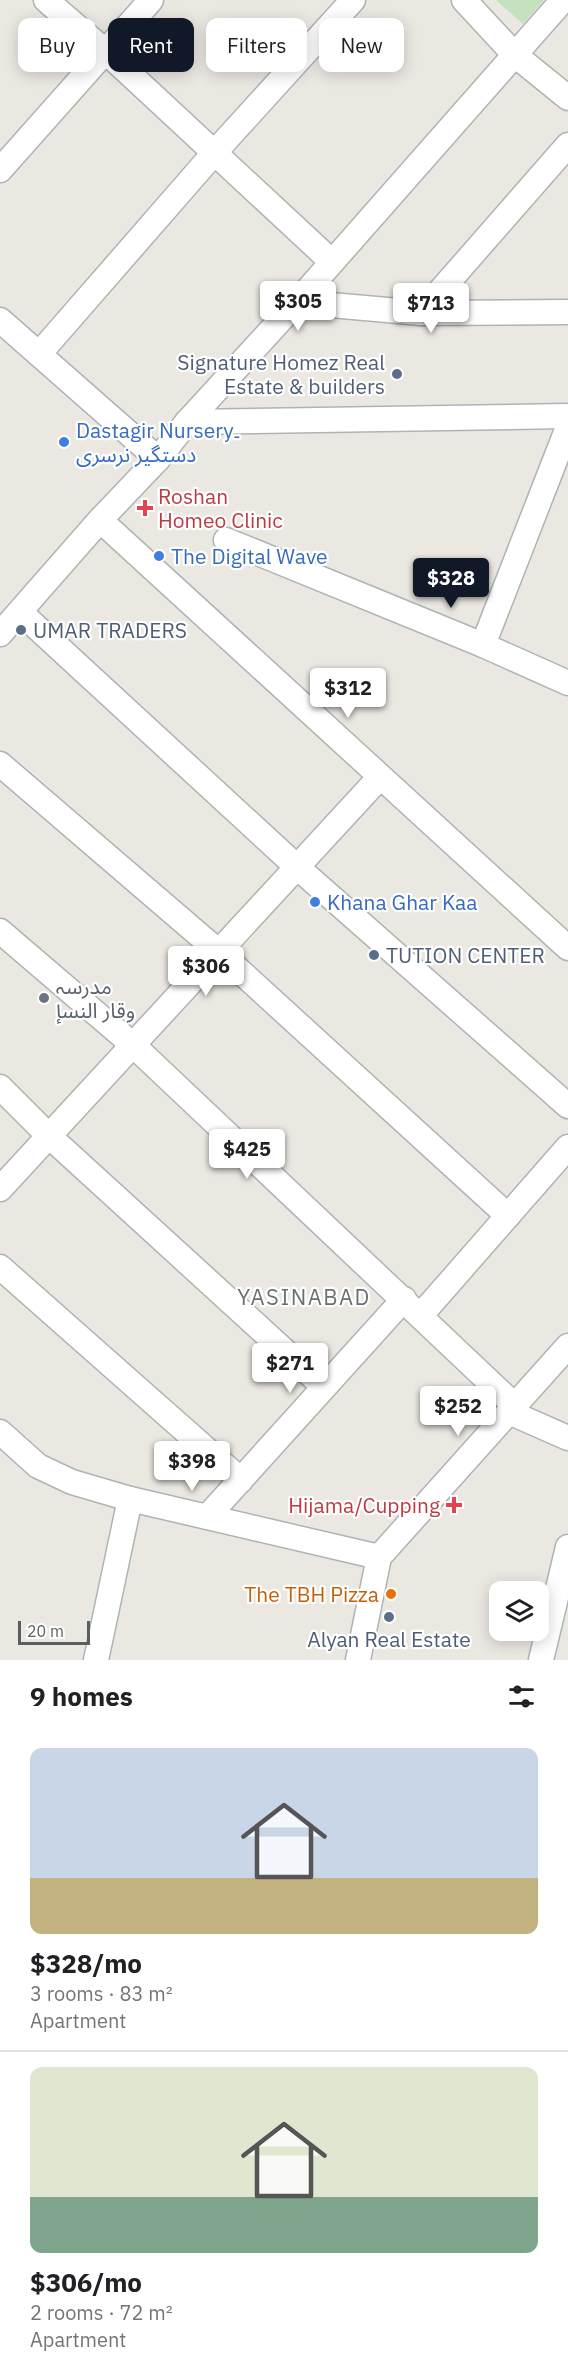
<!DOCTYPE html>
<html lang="en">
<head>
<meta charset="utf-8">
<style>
	:root { --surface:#fff; --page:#f2f2f2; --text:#202124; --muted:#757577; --line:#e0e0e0; --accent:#111827 }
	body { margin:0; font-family:"IBM Plex Sans","Noto Sans Arabic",sans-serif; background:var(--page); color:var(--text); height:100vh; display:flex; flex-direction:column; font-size:22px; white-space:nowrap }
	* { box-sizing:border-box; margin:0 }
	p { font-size:20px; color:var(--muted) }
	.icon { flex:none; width:33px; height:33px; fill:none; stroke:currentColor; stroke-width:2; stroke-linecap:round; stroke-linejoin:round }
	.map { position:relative; height:1660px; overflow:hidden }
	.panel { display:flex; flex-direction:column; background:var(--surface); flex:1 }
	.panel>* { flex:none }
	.top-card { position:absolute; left:18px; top:18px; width:532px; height:54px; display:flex; gap:12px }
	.fabs { position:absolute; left:489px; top:1581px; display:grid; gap:12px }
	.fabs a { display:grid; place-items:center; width:60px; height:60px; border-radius:12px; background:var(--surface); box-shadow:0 3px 15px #0003; font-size:30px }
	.scale { position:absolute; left:18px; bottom:15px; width:72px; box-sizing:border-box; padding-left:6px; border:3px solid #5a5e61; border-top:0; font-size:16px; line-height:21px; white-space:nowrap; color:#5a5e61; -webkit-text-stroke:4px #fff; paint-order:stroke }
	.price { position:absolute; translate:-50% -51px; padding:0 14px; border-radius:6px; background:#fff; color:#222; font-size:20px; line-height:39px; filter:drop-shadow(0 2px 3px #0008) }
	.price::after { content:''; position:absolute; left:50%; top:36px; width:18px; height:14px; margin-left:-9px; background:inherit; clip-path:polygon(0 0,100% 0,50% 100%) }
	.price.current { background:var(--accent); color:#fff }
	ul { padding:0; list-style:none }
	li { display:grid; align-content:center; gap:12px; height:318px; padding:0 30px }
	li+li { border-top:2px solid var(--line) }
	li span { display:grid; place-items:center; height:186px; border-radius:12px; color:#555 }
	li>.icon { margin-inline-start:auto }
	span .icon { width:108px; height:108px; fill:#fffc; stroke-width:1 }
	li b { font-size:26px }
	h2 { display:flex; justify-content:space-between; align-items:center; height:72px; padding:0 30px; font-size:26px }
	.pill { padding:0 21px; border-radius:12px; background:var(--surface); box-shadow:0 3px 15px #0003; font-size:21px; line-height:54px }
	.pill.current { background:var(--accent); color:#fff }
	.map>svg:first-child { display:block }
	.green { fill:#c5e1c0 }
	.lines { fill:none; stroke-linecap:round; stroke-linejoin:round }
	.minor-casing { stroke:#afb3b6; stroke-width:27 }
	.minor { stroke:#fff; stroke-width:24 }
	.service-dot { fill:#5c6f8a; stroke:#fff; stroke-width:2 }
	.shop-dot { fill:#3f7fe0; stroke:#fff; stroke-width:2 }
	.health-dot { fill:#e0444e; stroke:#fff; stroke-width:2 }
	.worship-dot { fill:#6b7280; stroke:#fff; stroke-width:2 }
	.food-dot { fill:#e8710a; stroke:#fff; stroke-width:2 }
	.labels { text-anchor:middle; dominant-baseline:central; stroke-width:4.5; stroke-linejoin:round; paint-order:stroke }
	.service-label { font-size:21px; fill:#4e5e75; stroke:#fff; text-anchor:start }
	.shop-label { font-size:21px; fill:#366cbe; stroke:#fff; text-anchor:start }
	.health-label { font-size:21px; fill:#be3a42; stroke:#fff; text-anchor:start }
	.worship-label { font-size:21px; fill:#5b616d; stroke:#fff; text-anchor:start }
	.food-label { font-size:21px; fill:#c56008; stroke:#fff; text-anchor:end }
	.neighbourhood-label { font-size:22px; letter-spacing:1.5px; fill:#6b7073; stroke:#fff }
</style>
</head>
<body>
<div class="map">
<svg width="568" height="1660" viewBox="0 0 568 1660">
	<rect width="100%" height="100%" fill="#ebe8e2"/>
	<path class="green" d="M496,0h48l-21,24z"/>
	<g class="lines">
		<defs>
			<g id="minor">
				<path d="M46,0l59,51 226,210"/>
				<path d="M464,0l51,55 53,43"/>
				<path d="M0,170l151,-170"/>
				<path d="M297,302l124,11 147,-1"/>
				<path d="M421,313l147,-168"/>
				<path d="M0,320l158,139"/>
				<path d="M39,354l176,-202 138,-152"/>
				<path d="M187,422l381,-6"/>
				<path d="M100,520l468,428"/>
				<path d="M226,540l257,105 85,-218"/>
				<path d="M20,612l277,255 271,239"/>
				<path d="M0,634l100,-114 58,-61 29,-37 110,-120 266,-302"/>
				<path d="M483,645l85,38"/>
				<path d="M0,764l219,188 289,264"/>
				<path d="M0,931l133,114 381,360"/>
				<path d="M0,1087l49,49 275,251"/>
				<path d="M0,1189l380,-412"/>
				<path d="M0,1267l241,213"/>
				<path d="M421,1315l147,-168"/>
				<path d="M509,1412l59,26"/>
				<path d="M0,1432l38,34 34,16 58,17 249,58"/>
				<path d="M207,1517l197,-218"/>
				<path d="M379,1557l189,-211"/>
				<path d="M96,1660l34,-161"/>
				<path d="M358,1660l21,-103"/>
				<path d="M541,1660l27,-113"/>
			</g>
		</defs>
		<use href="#minor" class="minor-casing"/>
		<use href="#minor" class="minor"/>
	</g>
	<g class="service-dot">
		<circle cx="397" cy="374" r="6"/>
		<circle cx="21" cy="630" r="6"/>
		<circle cx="374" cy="955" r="6"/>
		<circle cx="389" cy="1617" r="6"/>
	</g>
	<g class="shop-dot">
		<circle cx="64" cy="442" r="6"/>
		<circle cx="159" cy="556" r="6"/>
		<circle cx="315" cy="902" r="6"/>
	</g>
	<g class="health-dot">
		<path d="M142 499h6v6h6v6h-6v6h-6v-6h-6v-6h6z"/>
		<path d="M451 1496h6v6h6v6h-6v6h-6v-6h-6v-6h6z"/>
	</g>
	<circle class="worship-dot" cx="44" cy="998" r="6"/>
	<circle class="food-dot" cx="391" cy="1594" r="6"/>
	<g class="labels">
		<g class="service-label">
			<text x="385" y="362" text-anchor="end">Signature Homez Real<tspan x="385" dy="24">Estate &amp; builders</tspan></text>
			<text x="33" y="630">UMAR TRADERS</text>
			<text x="386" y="955">TUTION CENTER</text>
			<text x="389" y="1639" text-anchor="middle">Alyan Real Estate</text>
		</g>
		<g class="shop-label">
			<text x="76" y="430">Dastagir Nursery۔<tspan x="76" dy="24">دستگیر نرسری</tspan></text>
			<text x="171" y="556">The Digital Wave</text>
			<text x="327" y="902">Khana Ghar Kaa</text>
		</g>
		<g class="health-label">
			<text x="158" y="496">Roshan<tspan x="158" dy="24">Homeo Clinic</tspan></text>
			<text x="440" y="1505" text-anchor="end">Hijama/Cupping</text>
		</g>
		<g class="worship-label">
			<text x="56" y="986">مدرسہ<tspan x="56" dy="24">وقار النسإ</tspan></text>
		</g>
		<g class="food-label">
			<text x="379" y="1594">The TBH Pizza</text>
		</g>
		<g class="neighbourhood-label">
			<text x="304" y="1296">YASINABAD</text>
		</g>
	</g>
</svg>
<div class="fabs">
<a><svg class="icon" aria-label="layers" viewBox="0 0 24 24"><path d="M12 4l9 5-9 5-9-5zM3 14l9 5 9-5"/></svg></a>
</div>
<div class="scale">20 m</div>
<b class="price" style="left:298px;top:332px">$305</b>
<b class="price" style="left:431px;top:334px">$713</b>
<b class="price current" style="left:451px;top:609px">$328</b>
<b class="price" style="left:348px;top:719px">$312</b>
<b class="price" style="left:206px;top:997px">$306</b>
<b class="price" style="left:247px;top:1180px">$425</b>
<b class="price" style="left:290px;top:1394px">$271</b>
<b class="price" style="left:458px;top:1437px">$252</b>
<b class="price" style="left:192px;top:1492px">$398</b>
<div class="top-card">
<a class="pill">Buy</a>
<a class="pill current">Rent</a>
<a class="pill">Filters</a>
<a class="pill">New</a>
</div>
</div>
<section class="panel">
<h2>9 homes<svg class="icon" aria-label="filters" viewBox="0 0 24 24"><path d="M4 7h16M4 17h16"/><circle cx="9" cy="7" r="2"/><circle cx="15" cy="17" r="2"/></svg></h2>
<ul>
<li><span style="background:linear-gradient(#c9d6e8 70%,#c2b280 0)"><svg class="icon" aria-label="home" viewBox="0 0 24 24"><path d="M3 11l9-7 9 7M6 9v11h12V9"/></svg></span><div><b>$328/mo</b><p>3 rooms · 83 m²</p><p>Apartment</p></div></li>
<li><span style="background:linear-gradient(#dfe7d0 70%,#7fa58c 0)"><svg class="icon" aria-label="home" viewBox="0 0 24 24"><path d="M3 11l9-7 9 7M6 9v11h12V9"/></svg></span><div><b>$306/mo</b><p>2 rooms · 72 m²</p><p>Apartment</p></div></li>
</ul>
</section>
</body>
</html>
